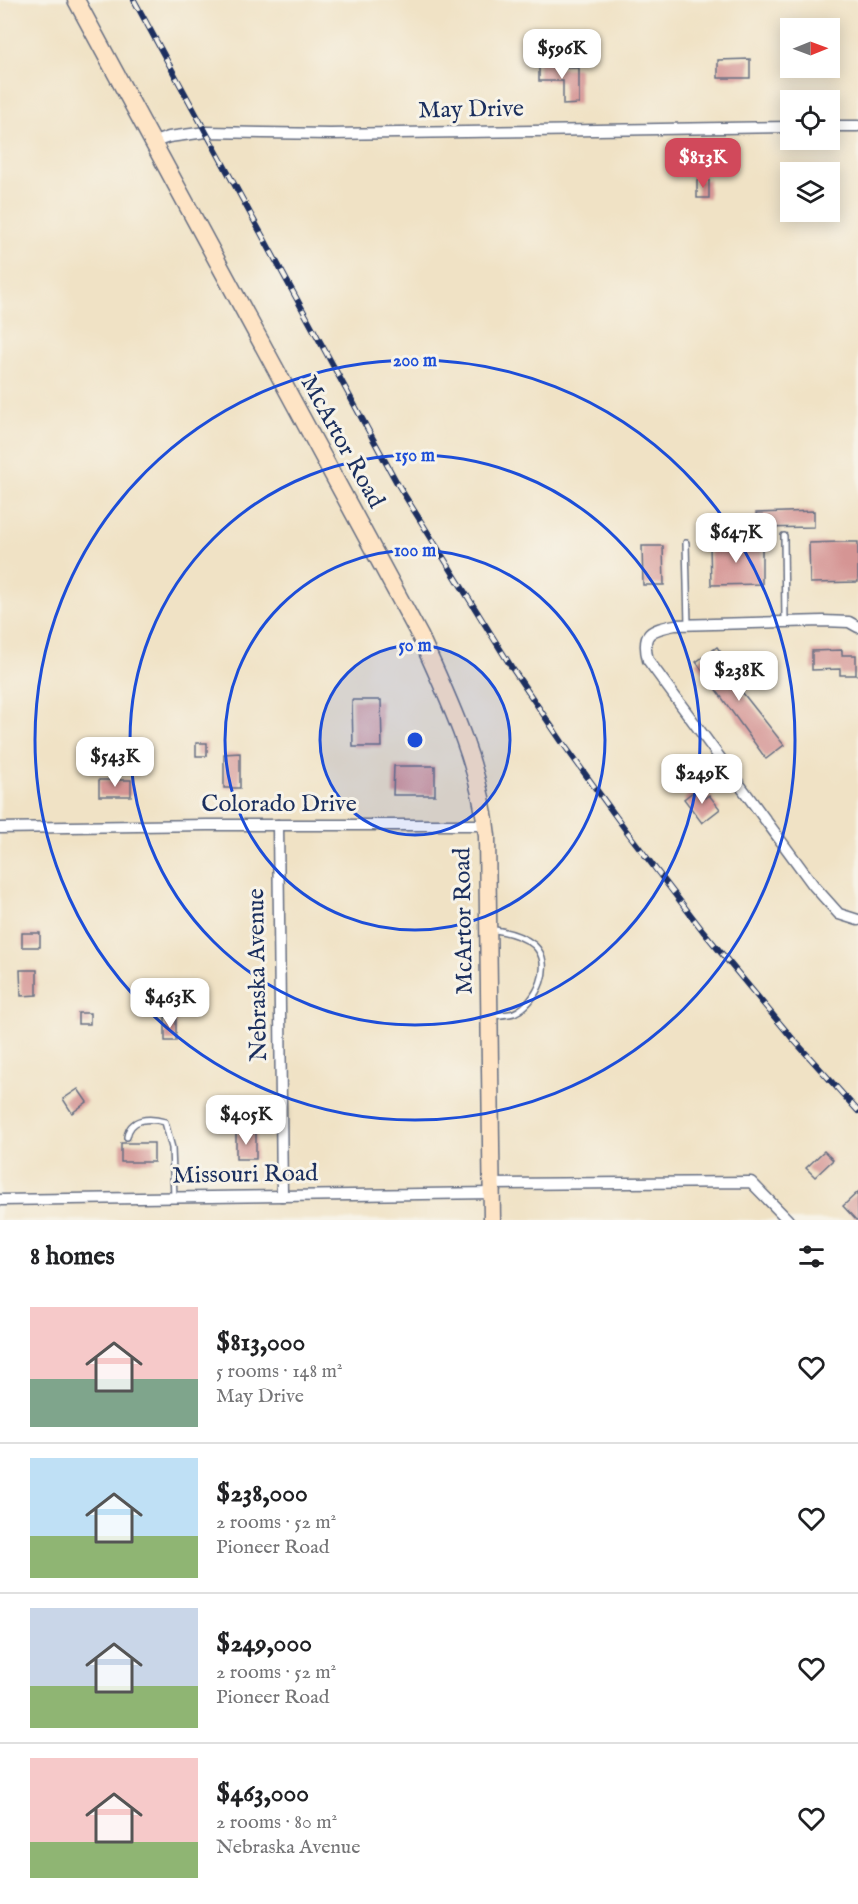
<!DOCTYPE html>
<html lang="en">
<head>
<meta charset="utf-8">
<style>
	:root { --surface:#fff; --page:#f2f2f2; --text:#202124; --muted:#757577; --line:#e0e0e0; --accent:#d1495b }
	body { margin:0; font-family:"IM FELL English",serif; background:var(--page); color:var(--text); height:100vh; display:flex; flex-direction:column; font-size:22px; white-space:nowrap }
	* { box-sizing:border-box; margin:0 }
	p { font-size:20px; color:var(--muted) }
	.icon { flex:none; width:33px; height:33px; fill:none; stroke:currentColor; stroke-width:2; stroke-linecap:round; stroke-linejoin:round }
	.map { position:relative; height:1220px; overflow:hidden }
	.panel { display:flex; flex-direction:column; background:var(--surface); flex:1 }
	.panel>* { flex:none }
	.needle { width:39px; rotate:89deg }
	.buttons { position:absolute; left:780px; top:18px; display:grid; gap:12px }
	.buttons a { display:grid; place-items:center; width:60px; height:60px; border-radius:0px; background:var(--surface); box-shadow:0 3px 15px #0003; font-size:30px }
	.price { position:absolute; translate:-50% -51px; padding:0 14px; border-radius:12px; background:#fff; color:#222; font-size:20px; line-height:39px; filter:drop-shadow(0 2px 3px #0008) }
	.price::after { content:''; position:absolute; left:50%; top:36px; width:18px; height:14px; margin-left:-9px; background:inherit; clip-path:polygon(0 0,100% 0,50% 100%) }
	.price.on { background:var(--accent); color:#fff }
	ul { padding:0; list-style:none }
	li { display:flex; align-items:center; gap:18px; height:150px; padding:0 30px }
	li+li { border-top:2px solid var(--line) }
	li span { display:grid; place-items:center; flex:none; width:168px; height:120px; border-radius:0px; color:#555 }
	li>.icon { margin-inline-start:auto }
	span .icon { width:72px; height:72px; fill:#fffc; stroke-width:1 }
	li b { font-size:26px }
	h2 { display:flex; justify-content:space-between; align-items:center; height:72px; padding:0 30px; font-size:26px }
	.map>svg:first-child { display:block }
	.building { fill:#d59594 }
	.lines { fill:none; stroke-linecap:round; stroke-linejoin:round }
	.lane-casing { stroke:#666e82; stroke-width:8 }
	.street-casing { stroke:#666e82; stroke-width:13 }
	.secondary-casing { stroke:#666e82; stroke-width:19 }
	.lane { stroke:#fff; stroke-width:5 }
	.street { stroke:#fff; stroke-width:10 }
	.secondary { stroke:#fee4c5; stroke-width:16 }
	.rail-casing { stroke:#1b2f5e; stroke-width:6 }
	.rail { stroke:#f7f3e8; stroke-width:4; stroke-dasharray:11; stroke-linecap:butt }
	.ring { fill:none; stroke:#1d4ed8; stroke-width:3 }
	.labels { text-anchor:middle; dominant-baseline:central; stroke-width:6; stroke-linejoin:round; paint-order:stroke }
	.street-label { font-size:24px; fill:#1b2f5e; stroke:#f7f3e8 }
	.centre { fill:#1d4ed8; stroke:#f7f3e8; stroke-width:3 }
	.ring-label { font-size:18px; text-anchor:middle; font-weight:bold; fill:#1d4ed8; stroke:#f7f3e8; stroke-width:6; stroke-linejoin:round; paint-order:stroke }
</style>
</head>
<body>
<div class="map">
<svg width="858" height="1220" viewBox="0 0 858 1220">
	<rect width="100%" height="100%" fill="#f7f3e8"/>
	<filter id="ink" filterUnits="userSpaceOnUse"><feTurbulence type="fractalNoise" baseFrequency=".0167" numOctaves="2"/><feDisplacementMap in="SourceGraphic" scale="12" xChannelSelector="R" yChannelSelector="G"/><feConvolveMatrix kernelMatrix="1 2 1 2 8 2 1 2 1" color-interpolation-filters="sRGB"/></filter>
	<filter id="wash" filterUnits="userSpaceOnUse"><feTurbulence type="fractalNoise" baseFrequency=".008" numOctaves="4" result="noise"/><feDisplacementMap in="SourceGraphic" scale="24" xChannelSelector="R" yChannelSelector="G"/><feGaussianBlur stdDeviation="1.35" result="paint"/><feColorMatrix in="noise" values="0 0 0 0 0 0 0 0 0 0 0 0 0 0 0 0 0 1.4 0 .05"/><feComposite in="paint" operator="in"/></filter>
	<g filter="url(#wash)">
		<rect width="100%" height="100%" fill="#f0e2c5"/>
		<g id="blocks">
			<g class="building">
				<path d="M750,59v19h-32v-18z"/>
				<path d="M539,60h18v8h22v36l-16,1v-24h-24z"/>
				<rect x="697" y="180" width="12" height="18"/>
				<path d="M814,511v16l-57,1 -1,-15z"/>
				<path d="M840,542h18v40l-48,1 -1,-40z"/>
				<path d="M762,544v40l-51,1 -1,-40z"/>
				<path d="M642,546h21l1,39h-21z"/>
				<path d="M717,647l23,32 -5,4 49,62 -18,14 -70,-97z"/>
				<path d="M842,650v5h14v20h-16v-6l-28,1v-19z"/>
				<path d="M352,700h29l1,47h-29z"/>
				<rect x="196" y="743" width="11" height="13"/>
				<path d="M240,753v35h-16v-34z"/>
				<path d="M394,766h41v29h-42z"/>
				<rect x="99" y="780" width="32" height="16"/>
				<path d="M698,788l7,10 4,-3 11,14 -18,14 -18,-24z"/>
				<rect x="22" y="933" width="18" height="14"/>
				<path d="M20,970h17v25l-16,1z"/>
				<rect x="78" y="1013" width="12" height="11"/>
				<rect x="165" y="1017" width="11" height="24"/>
				<path d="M78,1089l9,13 -15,11 -9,-14z"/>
				<rect x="236" y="1133" width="20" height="26"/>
				<rect x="121" y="1143" width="33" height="19"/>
				<path d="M824,1151l9,9 -18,17 -9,-9z"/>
				<path d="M858,1192v28h-2l-13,-14z"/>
			</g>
		</g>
	</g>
	<g filter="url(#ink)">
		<use href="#blocks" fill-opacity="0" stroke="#666e82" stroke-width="1.5"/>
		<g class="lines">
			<defs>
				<g id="lane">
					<path d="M784,536l1,86"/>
					<path d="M686,543l2,82"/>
					<path d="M489,929c15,2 33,6 45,16 21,19 3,58 -20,68 -6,2 -16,2 -23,3"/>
					<path d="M127,1137c3,-19 22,-20 38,-15l7,26 2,49"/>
				</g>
				<g id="street">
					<path d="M830,126h28"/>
					<path d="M154,142l15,-5 37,-5 124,2 460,-7"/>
					<path d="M858,627l-9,-5 -26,-1 -148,4c-25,5 -34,8 -27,35l166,226 25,28 19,6"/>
					<path d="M278,825l4,371"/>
					<path d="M0,828l207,-3h279"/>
					<path d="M491,1184l260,-2 37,38"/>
					<path d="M0,1200l492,-7"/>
				</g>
				<path id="secondary" d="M76,0l344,636c29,64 60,128 67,200l5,384"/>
			</defs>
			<use href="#lane" class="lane-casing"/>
			<use href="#street" class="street-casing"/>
			<use href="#secondary" class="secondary-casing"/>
			<use href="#lane" class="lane"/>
			<use href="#street" class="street"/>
			<use href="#secondary" class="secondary"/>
			<defs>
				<path id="rail" d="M134,0l263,483 115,185 50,74 63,87 78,102 89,107 66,73"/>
			</defs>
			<use href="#rail" class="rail-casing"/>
			<use href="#rail" class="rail"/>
		</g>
	</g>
	<circle cx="415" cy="740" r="95" fill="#1d4ed8" fill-opacity=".12"/>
	<g class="ring">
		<circle cx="415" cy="740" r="95"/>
		<circle cx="415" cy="740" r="190"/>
		<circle cx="415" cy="740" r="285"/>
		<circle cx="415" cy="740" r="380"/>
	</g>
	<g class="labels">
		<g class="street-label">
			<text transform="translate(471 110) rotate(-1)">May Drive</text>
			<text transform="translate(342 442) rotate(61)">McArtor Road</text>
			<text x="279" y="804">Colorado Drive</text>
			<text transform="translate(464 921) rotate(-91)">McArtor Road</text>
			<text transform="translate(258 975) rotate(-91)">Nebraska Avenue</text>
			<text transform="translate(245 1175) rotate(-1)">Missouri Road</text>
		</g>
	</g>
	<circle cx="415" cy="740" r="9" class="centre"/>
	<g class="ring-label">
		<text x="415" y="366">200 m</text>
		<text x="415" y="461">150 m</text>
		<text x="415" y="556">100 m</text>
		<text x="415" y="651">50 m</text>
	</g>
</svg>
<div class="buttons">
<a><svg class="needle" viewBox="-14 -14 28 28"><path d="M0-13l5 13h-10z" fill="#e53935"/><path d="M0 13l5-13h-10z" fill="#757577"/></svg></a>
<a><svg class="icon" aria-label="locate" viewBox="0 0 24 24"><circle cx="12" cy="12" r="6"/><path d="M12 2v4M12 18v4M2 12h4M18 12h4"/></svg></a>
<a><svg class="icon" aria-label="layers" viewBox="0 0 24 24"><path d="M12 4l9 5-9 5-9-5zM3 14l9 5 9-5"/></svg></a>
</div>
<b class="price" style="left:562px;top:80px">$596K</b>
<b class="price on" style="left:703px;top:189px">$813K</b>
<b class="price" style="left:736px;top:564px">$647K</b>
<b class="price" style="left:739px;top:702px">$238K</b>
<b class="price" style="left:115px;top:788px">$543K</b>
<b class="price" style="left:702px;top:805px">$249K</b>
<b class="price" style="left:170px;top:1029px">$463K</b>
<b class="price" style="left:246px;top:1146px">$405K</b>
</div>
<section class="panel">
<h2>8 homes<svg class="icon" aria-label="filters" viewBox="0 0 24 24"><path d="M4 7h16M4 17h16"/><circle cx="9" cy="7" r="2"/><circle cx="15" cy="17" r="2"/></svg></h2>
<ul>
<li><span style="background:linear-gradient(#f6c9c9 60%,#7fa58c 0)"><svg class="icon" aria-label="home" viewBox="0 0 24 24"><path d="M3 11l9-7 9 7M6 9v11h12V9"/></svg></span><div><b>$813,000</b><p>5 rooms · 148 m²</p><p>May Drive</p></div><svg class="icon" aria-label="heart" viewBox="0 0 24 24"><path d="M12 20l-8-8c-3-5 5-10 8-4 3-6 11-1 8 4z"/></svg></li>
<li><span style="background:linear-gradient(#bfe0f5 65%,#8fb573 0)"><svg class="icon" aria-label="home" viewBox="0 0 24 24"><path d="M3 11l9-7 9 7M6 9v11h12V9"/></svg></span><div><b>$238,000</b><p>2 rooms · 52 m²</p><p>Pioneer Road</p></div><svg class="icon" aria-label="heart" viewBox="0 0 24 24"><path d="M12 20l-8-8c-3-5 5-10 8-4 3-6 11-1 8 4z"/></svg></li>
<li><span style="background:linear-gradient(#c9d6e8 65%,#8fb573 0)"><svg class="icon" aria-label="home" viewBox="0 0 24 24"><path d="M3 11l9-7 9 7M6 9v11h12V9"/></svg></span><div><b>$249,000</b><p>2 rooms · 52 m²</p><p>Pioneer Road</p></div><svg class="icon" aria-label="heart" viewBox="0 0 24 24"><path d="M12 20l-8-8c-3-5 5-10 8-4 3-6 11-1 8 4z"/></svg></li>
<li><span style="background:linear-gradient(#f6c9c9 70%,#8fb573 0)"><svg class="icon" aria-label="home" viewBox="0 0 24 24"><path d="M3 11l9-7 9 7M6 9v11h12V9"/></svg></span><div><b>$463,000</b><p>2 rooms · 80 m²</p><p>Nebraska Avenue</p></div><svg class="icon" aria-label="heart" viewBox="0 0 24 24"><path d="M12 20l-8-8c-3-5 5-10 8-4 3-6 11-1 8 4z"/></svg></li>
</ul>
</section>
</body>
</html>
